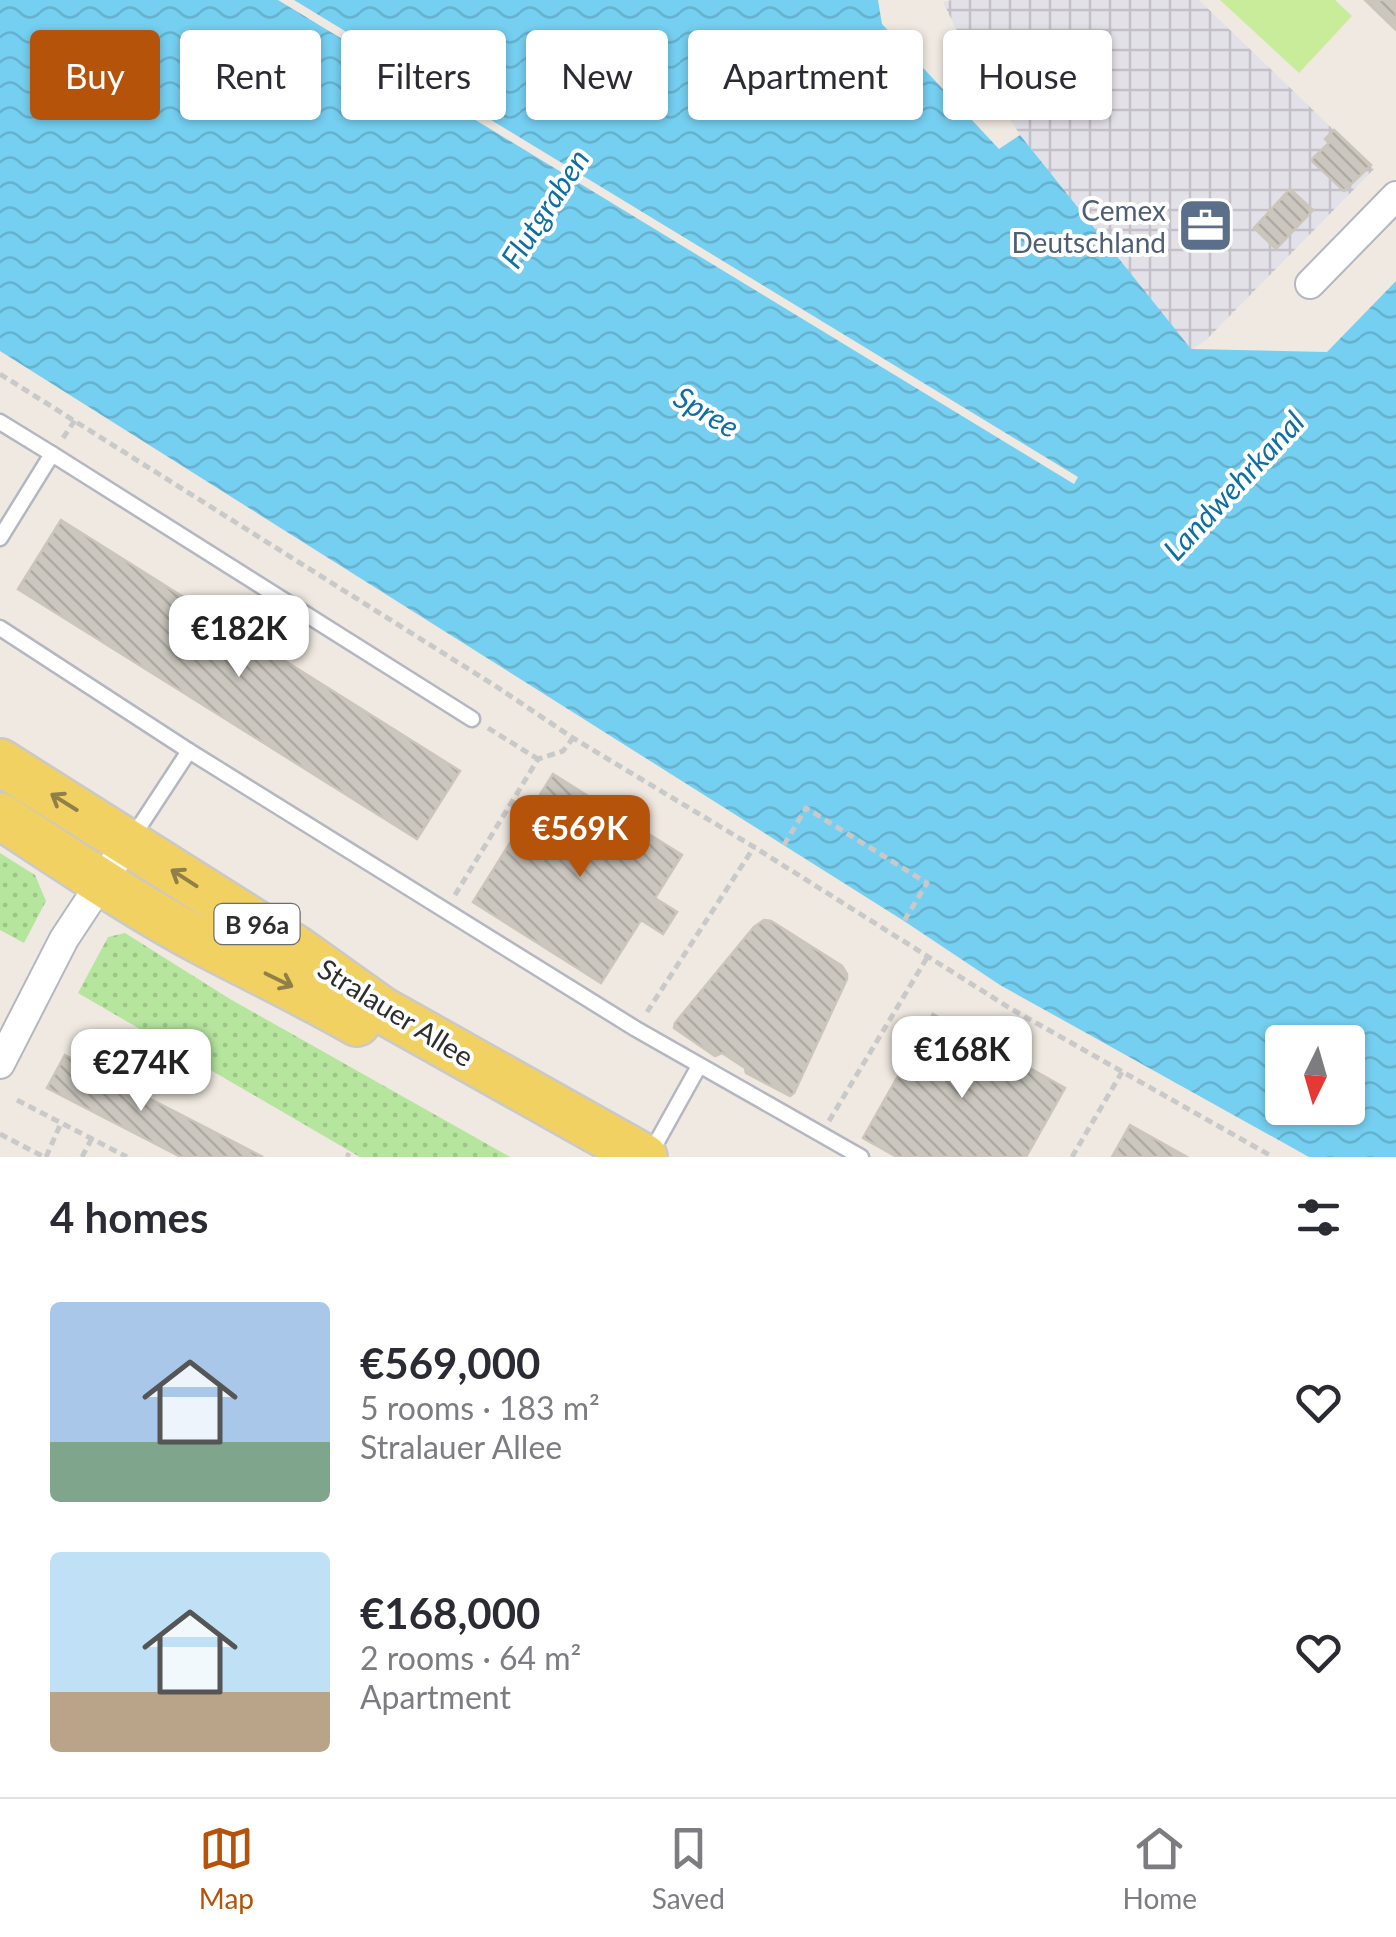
<!DOCTYPE html>
<html lang="en">
<head>
<meta charset="utf-8">
<style>
	:root { --surface:#fff; --page:#f2f2f3; --text:#2b2b33; --muted:#7c7c81; --line:#e1e1e2; --accent:#b45309 }
	body { margin:0; font-family:Lato,sans-serif; background:var(--page); color:var(--text); height:100vh; display:flex; flex-direction:column; font-size:38px; white-space:nowrap }
	* { box-sizing:border-box; margin:0 }
	p { font-size:32px; color:var(--muted) }
	.icon { flex:none; width:55px; height:55px; fill:none; stroke:currentColor; stroke-width:2; stroke-linecap:round; stroke-linejoin:round }
	.map { position:relative; height:1157px; overflow:hidden }
	.side { display:flex; flex-direction:column; background:var(--surface); flex:1 }
	.side>* { flex:none }
	.banner { position:absolute; left:30px; top:30px; width:1338px; height:90px; display:flex; gap:20px }
	.needle { width:65px; rotate:185deg }
	.tools { position:absolute; left:1265px; top:1025px; display:grid; gap:20px }
	.tools a { display:grid; place-items:center; width:100px; height:100px; border-radius:10px; background:var(--surface); box-shadow:0 2px 8px #0004; font-size:50px }
	.price { position:absolute; translate:-50% -85px; padding:0 22px; border-radius:20px; background:#fff; color:#222; font-size:32px; line-height:65px; filter:drop-shadow(0 2px 5px #0008) }
	.price::after { content:''; position:absolute; left:50%; top:60px; width:30px; height:22px; margin-left:-15px; background:inherit; clip-path:polygon(0 0,100% 0,50% 100%) }
	.price.selected { background:var(--accent); color:#fff }
	ul { padding:0; list-style:none }
	li { display:flex; align-items:center; gap:30px; height:250px; padding:0 50px }
	li span { display:grid; place-items:center; flex:none; width:280px; height:200px; border-radius:10px; color:#555 }
	li>.icon { margin-inline-start:auto }
	span .icon { width:120px; height:120px; fill:#fffc; stroke-width:1 }
	li b { font-size:42px }
	h2 { display:flex; justify-content:space-between; align-items:center; height:120px; padding:0 50px; font-size:42px }
	.chip { padding:0 35px; border-radius:10px; background:var(--surface); box-shadow:0 2px 8px #0004; font-size:35px; line-height:90px }
	.chip.selected { background:var(--accent); color:#fff }
	.dock { display:flex; justify-content:space-around; align-items:center; height:140px; border-top:2px solid var(--line); background:var(--surface); font-size:28px; color:var(--muted) }
	.dock a { display:grid; justify-items:center; gap:5px }
	.dock .selected { color:var(--accent) }
	.map>svg:first-child { display:block }
	.industrial { fill:url(#industrial-grid) }
	.park { fill:url(#park-dots) }
	.pitch { fill:#c9ec9a }
	.water { fill:url(#water-waves); fill-rule:evenodd }
	.pier { fill:#efe9e1 }
	.building { fill:url(#building-back-hatch); stroke:#cbc5ba; stroke-width:2.5 }
	.lines { fill:none; stroke-linecap:round; stroke-linejoin:round }
	.lane-casing { stroke:#b4b7c1; stroke-width:19 }
	.street-casing { stroke:#b4b7c1; stroke-width:32 }
	.primary-casing { stroke:#c9c9c9; stroke-width:50 }
	.path { stroke:#c9c9c9; stroke-width:5; stroke-dasharray:8 5; stroke-linecap:butt }
	.lane { stroke:#fff; stroke-width:14 }
	.street { stroke:#fff; stroke-width:28 }
	.primary { stroke:#f2d163; stroke-width:45 }
	.oneway { stroke:#908048 }
	.labels { text-anchor:middle; dominant-baseline:central; stroke-width:8; stroke-linejoin:round; paint-order:stroke }
	.shield { fill:#fff; stroke:#6d6d6d; stroke-width:2.5 }
	.shield-label { font-size:25px; font-weight:bold; fill:#2e2e2e }
	.service-label { font-size:28px; fill:#4e5e75; stroke:#fff; text-anchor:end }
	.street-label { font-size:28px; fill:#2e2e2e; stroke:#fff }
	.water-label { font-size:30px; font-style:italic; fill:#0d6fa3; stroke:#fff }
</style>
</head>
<body>
<div class="map">
<svg width="1396" height="1157" viewBox="0 0 1396 1157">
	<defs>
		<pattern id="industrial-grid" width="8" height="8" patternUnits="userSpaceOnUse" patternTransform="scale(2.5)"><rect width="8" height="8" fill="#e3e1e8"/><path d="M0 4h8M4 0v8" fill="none" stroke="#c3c1c7"/></pattern>
		<pattern id="park-dots" width="8" height="8" patternUnits="userSpaceOnUse" patternTransform="scale(2.5)"><rect width="8" height="8" fill="#b6e59e"/><path d="M2 2h.1M6 6h.1" fill="none" stroke="#9dc588" stroke-width="1.8" stroke-linecap="round"/></pattern>
		<pattern id="water-waves" width="16" height="10" patternUnits="userSpaceOnUse" patternTransform="scale(2.5)"><rect width="16" height="10" fill="#75cff0"/><path d="M0 5q4-4 8 0t8 0" fill="none" stroke="#66b2ce"/></pattern>
		<pattern id="building-back-hatch" width="6" height="6" patternUnits="userSpaceOnUse" patternTransform="scale(2.5)"><rect width="6" height="6" fill="#cbc7bf"/><path d="M-1 5l2 2M0 0l6 6M5-1l2 2" fill="none" stroke="#afaba4"/></pattern>
	</defs>
	<rect width="100%" height="100%" fill="#efe9e1"/>
	<path class="industrial" d="M952,0h247l175,169 -169,172 -14,9 -171,-215 -56,-90 -21,-43z"/>
	<g class="park">
		<path d="M0,853l35,22 11,26 -22,42 -24,-13z"/>
		<path d="M125,933l105,66 280,158h-150l-282,-164 30,-56z"/>
	</g>
	<path class="pitch" d="M1220,0h115l17,16 -53,57z"/>
	<path class="water" d="M0,0h878l4,24 117,125 21,-14 171,214 136,3 69,-71v876h-87l-309,-172 -96,-64 -904,-570zM1282,1042h66v66h-66z"/>
	<path class="pier" d="M278,0h16l784,477 -4,7z"/>
	<g class="building">
		<path d="M1365,0h31v30z"/>
		<path d="M1334,130l37,35 -27,26 -33,-31 18,-17 -4,-4z"/>
		<path d="M1290,189l23,21 -37,39 -22,-21z"/>
		<path d="M61,520l399,251 -43,68 -399,-250z"/>
		<path d="M553,774l129,81 -27,43 22,14 -14,22 -22,-14 -40,63 -128,-81z"/>
		<path d="M764,920l7,1 71,45 5,8v5l-53,114 -4,3 -44,-23 -1,-5 -23,-15 -7,3 -41,-28 1,-5 79,-96z"/>
		<path d="M933,1014l132,74 -39,69h-129l-34,-19z"/>
		<path d="M65,1055l198,102h-82l-105,-54 -29,-15z"/>
		<path d="M1130,1125l57,32h-75z"/>
	</g>
	<g class="lines">
		<defs>
			<g id="lane">
				<path d="M0,422l52,32 -52,84"/>
				<path d="M52,454l420,265"/>
				<path d="M0,628l189,123 447,278 225,128"/>
				<path d="M132,838l57,-87"/>
				<path d="M649,1156l50,-90"/>
			</g>
			<g id="street">
				<path d="M1310,284l86,-88"/>
				<path d="M0,1064l64,-125 64,-97"/>
			</g>
			<g id="primary">
				<path d="M0,762l298,188 84,60 262,147"/>
				<path d="M0,816c68,44 136,91 208,129 50,26 100,50 149,78"/>
			</g>
		</defs>
		<use href="#lane" class="lane-casing"/>
		<use href="#street" class="street-casing"/>
		<use href="#primary" class="primary-casing"/>
		<g class="path">
			<path d="M872,32l9,9 9,-8"/>
			<path d="M0,374l497,313 76,51 181,109 254,160 265,150"/>
			<path d="M63,438l12,-18"/>
			<path d="M488,728l50,31"/>
			<path d="M784,845l22,-37 121,75 -23,38"/>
			<path d="M455,895l83,-136 25,-8 10,-13"/>
			<path d="M647,1012l107,-165"/>
			<path d="M17,1100l110,57"/>
			<path d="M829,1121l99,-165"/>
			<path d="M0,1134l44,23"/>
			<path d="M46,1157l15,-34"/>
			<path d="M82,1157l10,-19"/>
			<path d="M347,1157l2,-4"/>
			<path d="M1072,1157l50,-85"/>
		</g>
		<use href="#lane" class="lane"/>
		<use href="#street" class="street"/>
		<use href="#primary" class="primary"/>
	</g>
	<defs><path id="oneway-shaft" d="M-6 0H5M1.5-3L5.5 0L1.5 3" fill="none" stroke-width="1.6" stroke-linecap="round" stroke-linejoin="round" transform="scale(2.5)"/></defs>
	<g class="oneway">
		<use href="#oneway-shaft" transform="translate(64 802) rotate(-148)"/>
		<use href="#oneway-shaft" transform="translate(184 878) rotate(-147)"/>
		<use href="#oneway-shaft" transform="translate(279 980) rotate(26)"/>
	</g>
	<defs>
		<symbol id="office-square" viewBox="-11 -11 22 22"><rect x="-9" y="-9" width="18" height="18" rx="4" fill="#5c6f8a" stroke="#fff"/><path d="M-6-3h4V-5.5h4V-3h4V5H-6ZM-1-4.5V-3h2v-1.5ZM-6 0V1H6V0Z" fill="#fff"/></symbol>
	</defs>
	<g fill-rule="evenodd">
		<use href="#office-square" x="1174" y="194" width="63" height="63"/>
	</g>
	<g class="labels">
		<rect class="shield" x="214.5" y="904" width="85" height="40" rx="8"/>
		<g class="shield-label">
			<text x="257" y="924">B 96a</text>
		</g>
		<g class="service-label">
			<text x="1166" y="210">Cemex<tspan x="1166" dy="32">Deutschland</tspan></text>
		</g>
		<g class="street-label">
			<text transform="translate(396 1012) rotate(32)">Stralauer Allee</text>
		</g>
		<g class="water-label">
			<text transform="translate(544 208) rotate(-57)">Flutgraben</text>
			<text transform="translate(707 411) rotate(31)">Spree</text>
			<text transform="translate(1233 485) rotate(-47)">Landwehrkanal</text>
		</g>
	</g>
</svg>
<div class="tools">
<a><svg class="needle" viewBox="-14 -14 28 28"><path d="M0-13l5 13h-10z" fill="#e53935"/><path d="M0 13l5-13h-10z" fill="#7c7c81"/></svg></a>
</div>
<b class="price" style="left:239px;top:680px">€182K</b>
<b class="price selected" style="left:580px;top:880px">€569K</b>
<b class="price" style="left:962px;top:1101px">€168K</b>
<b class="price" style="left:141px;top:1114px">€274K</b>
<div class="banner">
<a class="chip selected">Buy</a>
<a class="chip">Rent</a>
<a class="chip">Filters</a>
<a class="chip">New</a>
<a class="chip">Apartment</a>
<a class="chip">House</a>
</div>
</div>
<section class="side">
<h2>4 homes<svg class="icon" aria-label="filters" viewBox="0 0 24 24"><path d="M4 7h16M4 17h16"/><circle cx="9" cy="7" r="2"/><circle cx="15" cy="17" r="2"/></svg></h2>
<ul>
<li><span style="background:linear-gradient(#a9c7e8 70%,#7fa58c 0)"><svg class="icon" aria-label="home" viewBox="0 0 24 24"><path d="M3 11l9-7 9 7M6 9v11h12V9"/></svg></span><div><b>€569,000</b><p>5 rooms · 183 m²</p><p>Stralauer Allee</p></div><svg class="icon" aria-label="heart" viewBox="0 0 24 24"><path d="M12 20l-8-8c-3-5 5-10 8-4 3-6 11-1 8 4z"/></svg></li>
<li><span style="background:linear-gradient(#bfe0f5 70%,#b9a48a 0)"><svg class="icon" aria-label="home" viewBox="0 0 24 24"><path d="M3 11l9-7 9 7M6 9v11h12V9"/></svg></span><div><b>€168,000</b><p>2 rooms · 64 m²</p><p>Apartment</p></div><svg class="icon" aria-label="heart" viewBox="0 0 24 24"><path d="M12 20l-8-8c-3-5 5-10 8-4 3-6 11-1 8 4z"/></svg></li>
</ul>
</section>
<nav class="dock">
<a class="selected"><svg class="icon" aria-label="map" viewBox="0 0 24 24"><path d="M3 6l6-2 6 2 6-2v14l-6 2-6-2-6 2zM9 4v14M15 6v14"/></svg>Map</a>
<a><svg class="icon" aria-label="saved" viewBox="0 0 24 24"><path d="M7 4h10v16l-5-4-5 4z"/></svg>Saved</a>
<a><svg class="icon" aria-label="home" viewBox="0 0 24 24"><path d="M3 11l9-7 9 7M6 9v11h12V9"/></svg>Home</a>
</nav>
</body>
</html>
